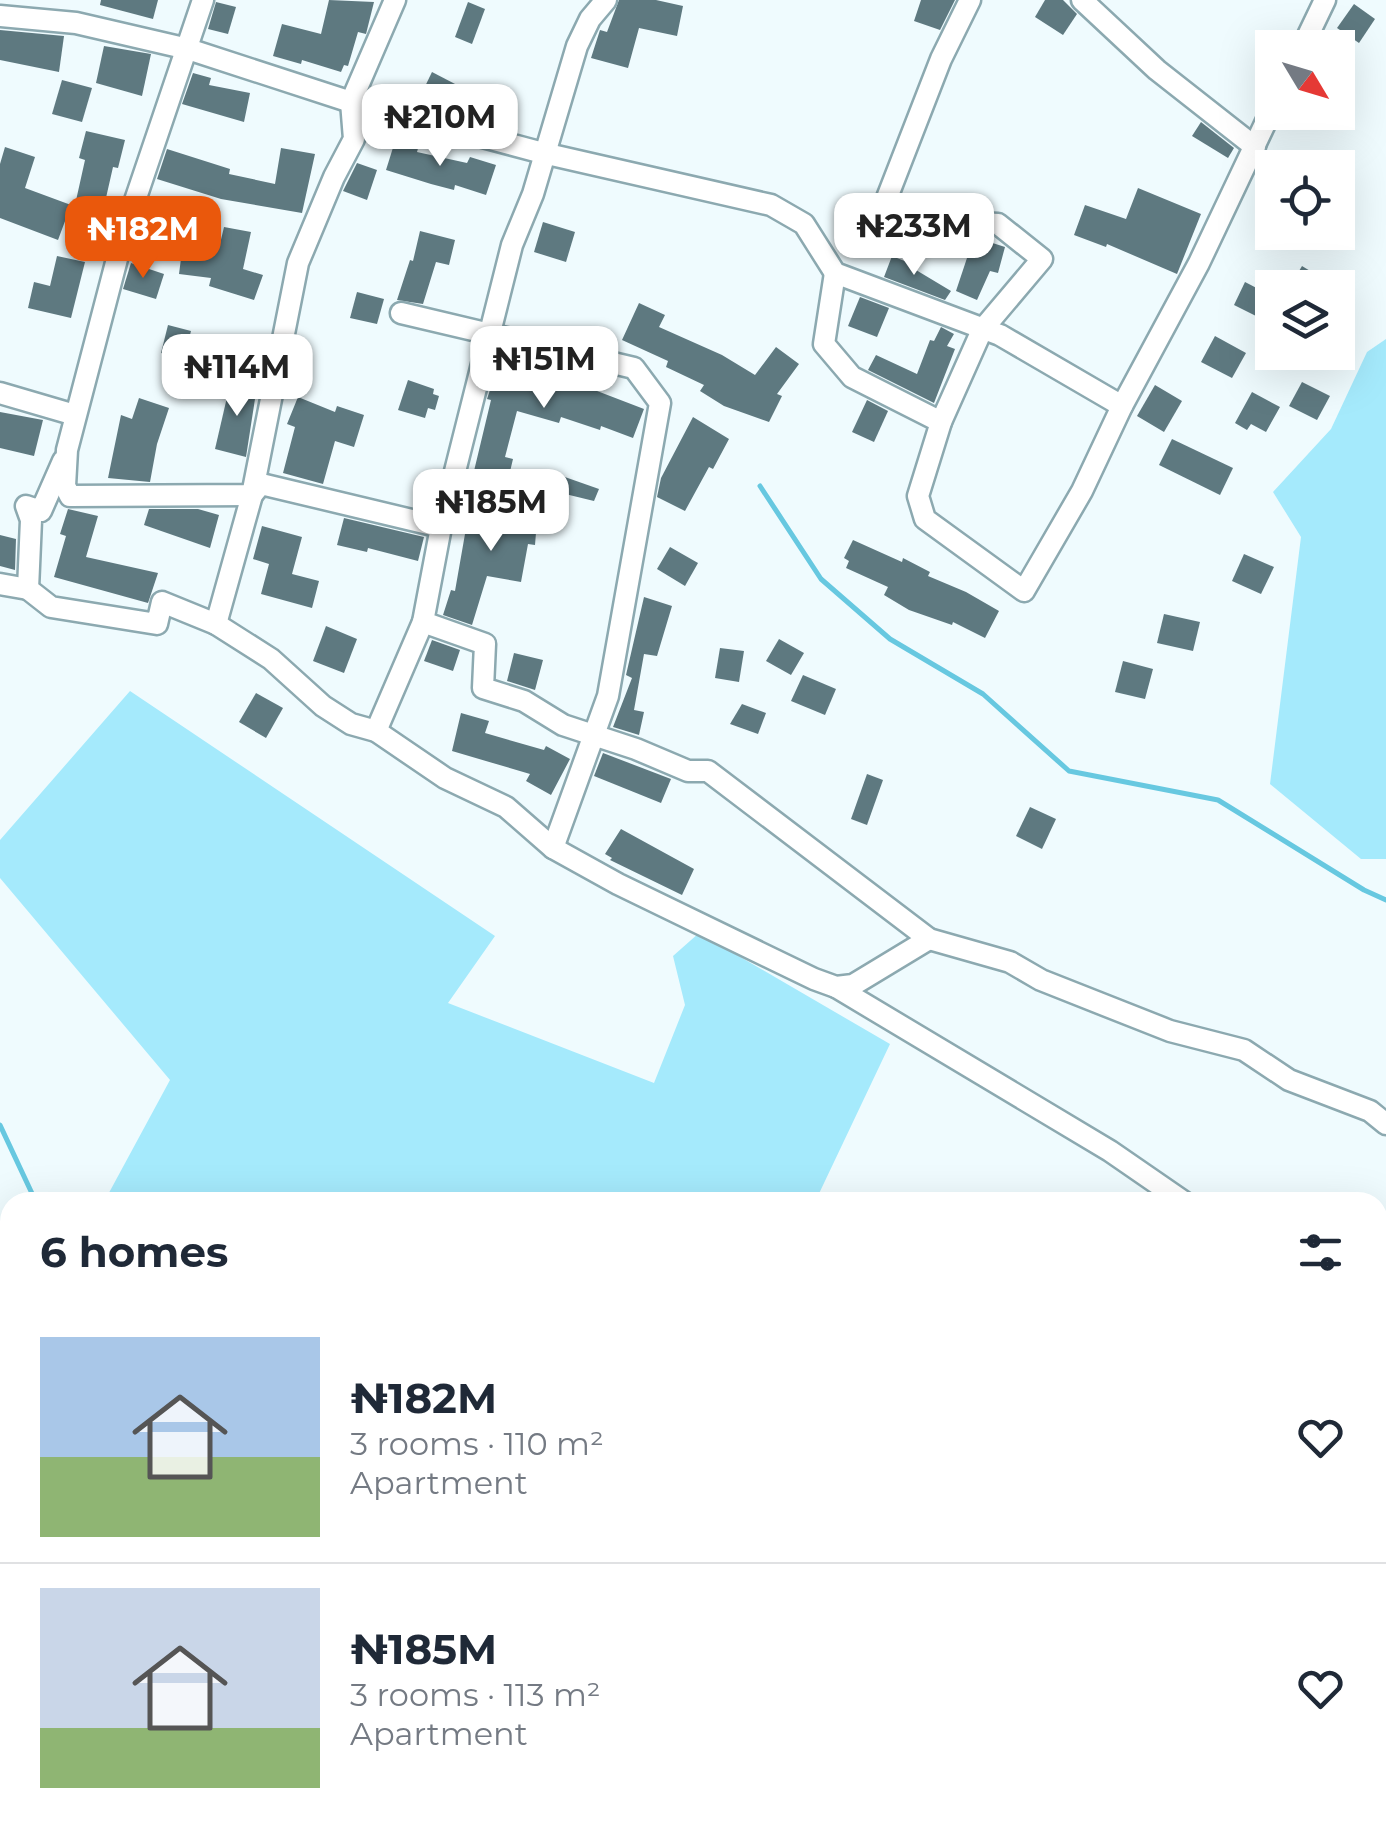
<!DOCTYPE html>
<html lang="en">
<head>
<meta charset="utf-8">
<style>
	:root { --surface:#fff; --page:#f2f2f3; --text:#1f2937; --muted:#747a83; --line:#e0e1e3; --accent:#ea580c }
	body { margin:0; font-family:Montserrat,sans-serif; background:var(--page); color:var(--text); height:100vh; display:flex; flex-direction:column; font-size:38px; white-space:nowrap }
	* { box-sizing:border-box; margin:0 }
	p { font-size:32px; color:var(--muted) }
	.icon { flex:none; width:55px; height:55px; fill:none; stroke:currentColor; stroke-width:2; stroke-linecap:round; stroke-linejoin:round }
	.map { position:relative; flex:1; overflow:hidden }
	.sheet { position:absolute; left:0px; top:1192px; width:1388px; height:642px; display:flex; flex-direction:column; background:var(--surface); border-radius:30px 30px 0 0; box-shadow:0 10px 40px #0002 }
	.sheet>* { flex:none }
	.needle { width:65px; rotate:128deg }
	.controls { position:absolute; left:1255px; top:30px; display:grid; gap:20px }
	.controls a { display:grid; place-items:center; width:100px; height:100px; border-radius:0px; background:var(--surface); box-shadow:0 10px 40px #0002; font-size:50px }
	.price { position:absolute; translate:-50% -85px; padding:0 22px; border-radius:20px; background:#fff; color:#222; font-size:32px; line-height:65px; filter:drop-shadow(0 2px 5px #0008) }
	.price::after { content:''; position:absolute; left:50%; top:60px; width:30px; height:22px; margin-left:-15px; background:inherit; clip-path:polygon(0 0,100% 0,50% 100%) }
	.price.on { background:var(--accent); color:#fff }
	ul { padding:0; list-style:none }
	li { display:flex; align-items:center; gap:30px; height:250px; padding:0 40px }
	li+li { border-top:2px solid var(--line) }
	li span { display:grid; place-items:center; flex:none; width:280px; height:200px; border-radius:0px; color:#555 }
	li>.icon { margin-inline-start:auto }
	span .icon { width:120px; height:120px; fill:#fffc; stroke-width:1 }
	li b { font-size:42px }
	h2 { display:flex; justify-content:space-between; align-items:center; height:120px; padding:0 40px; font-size:42px }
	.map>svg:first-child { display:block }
	.green { fill:#a5eafc }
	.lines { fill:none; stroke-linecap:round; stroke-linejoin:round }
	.stream { stroke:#67c8e0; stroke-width:5 }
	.building { fill:#5e7980 }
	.minor-casing { stroke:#8ca9b0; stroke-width:25 }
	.minor { stroke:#fff; stroke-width:20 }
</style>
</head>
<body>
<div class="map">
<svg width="1386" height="1834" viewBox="0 0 1386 1834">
	<rect width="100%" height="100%" fill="#effbfe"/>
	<g class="green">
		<path d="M1386,339v520h-25l-91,-75 31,-247 -28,-45 58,-63 36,-77z"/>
		<path d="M130,691l365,245 -47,67 206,80 31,-78 -12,-49 26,-23 191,111 -75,158h-711l66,-122 -170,-202v-38z"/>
	</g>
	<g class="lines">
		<g class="stream">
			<path d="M760,486l61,93 69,60 93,55 86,77 149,29 146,90 22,10"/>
			<path d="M0,1125l36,77"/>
			<path d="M128,1825l4,9"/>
		</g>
	</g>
	<g class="building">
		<path d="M101,0h57l-5,19 -53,-14z"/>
		<path d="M329,0l45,2 -8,32 -8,-2 -10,34 -4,-1 -3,7 -39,-12 -1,4 -28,-8 9,-32 39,10z"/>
		<path d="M619,0h37l27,6 -6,30 -38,-8 -11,40 -37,-10 9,-28 7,2z"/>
		<path d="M921,0h34l-15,30 -26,-9z"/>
		<path d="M1045,0h18l14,14 -14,21 -28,-18z"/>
		<path d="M216,2l20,5 -8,27 -20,-5z"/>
		<path d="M468,2l17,7 -13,35 -17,-7z"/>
		<path d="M1354,4l21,15 -16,24 -22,-15z"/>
		<path d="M0,30l64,6 -5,36 -59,-12z"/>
		<path d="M104,46l47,8 -9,42 -46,-13z"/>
		<path d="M432,72l25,13 -13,27 -28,-7z"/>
		<path d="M193,73l18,5 -2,7 41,8 -6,29 -62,-18z"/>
		<path d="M62,80l30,8 -10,34 -30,-8z"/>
		<path d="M1201,122l33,26 -6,10 -36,-22z"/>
		<path d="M86,131l39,9 -7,28 -5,-1 -10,44 -28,-6 10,-45 -6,-2z"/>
		<path d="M396,138l23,7 -2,7 50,11 3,-6 26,8 -10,30 -31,-10 -1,5 -23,-6 -45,-14z"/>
		<path d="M5,147l30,10 -10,31 46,17 -13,35 -58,-22v-54z"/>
		<path d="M281,148l34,6 -13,59 -81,-14 -64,-20 10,-30 63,20 -1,5 46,10z"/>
		<path d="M357,163l20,7 -10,30 -24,-9z"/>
		<path d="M1138,188l63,26 -24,60 -70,-30 -1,3 -32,-12 11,-30 41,14z"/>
		<path d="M543,222l32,10 -9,30 -32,-10z"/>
		<path d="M224,227l27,5 -8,37 20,6 -9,25 -45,-14 2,-8 -32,-4 4,-31 36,5z"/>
		<path d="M420,231l35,9 -6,25 -13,-3 -13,42 -26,-4 13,-40 3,1z"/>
		<path d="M974,237l31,10 -7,26 -8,-2 -13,29 -21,-9z"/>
		<path d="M57,256l28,6 -14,56 -43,-10 6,-26 16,4z"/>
		<path d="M892,256l25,10 -1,4 35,21 -6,9 -61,-23z"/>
		<path d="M131,263l33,11 -8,25 -33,-10z"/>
		<path d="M1302,266l36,22h-49z"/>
		<path d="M1245,282l27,14 -10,23 -28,-14z"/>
		<path d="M357,292l27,7 -7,25 -27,-6z"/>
		<path d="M860,297l29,11 -12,29 -29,-11z"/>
		<path d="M639,303l26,12 -6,12 63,28 33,20 21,-28 23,17 -22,30 5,2 -13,26 -45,-16 -24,-15 4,-6 -38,-18 2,-6 -46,-21z"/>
		<path d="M168,325l23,6 -7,28 -23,-6z"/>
		<path d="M941,327l13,7 -7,12 8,3 -21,54 -66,-33 8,-15 41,19 13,-34 4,1z"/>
		<path d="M1215,336l31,17 -14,25 -31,-16z"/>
		<path d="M500,360l71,21 73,28 -11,29 -32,-12 -1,4 -39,-13 -2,6 -42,-12 -12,46 8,2 -5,21 -34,-9 17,-71 -4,-1z"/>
		<path d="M231,380l26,6 -11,71 -31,-8z"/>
		<path d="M408,380l26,9 -1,5 6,2 -4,14 -7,-2 -3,10 -27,-8z"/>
		<path d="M1302,382l28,14 -13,24 -28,-14z"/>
		<path d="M1155,385l27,16 -18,31 -27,-16z"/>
		<path d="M1252,392l28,15 -14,25 -15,-8 -4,6 -12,-7z"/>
		<path d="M298,397l37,15 2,-6 27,9 -10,32 -19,-6 -12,43 -40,-11 12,-46 -8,-3z"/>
		<path d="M139,398l30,10 -12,36 -7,38 -42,-4 13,-63 11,4z"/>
		<path d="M867,400l21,11 -14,31 -22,-10z"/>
		<path d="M0,412l43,8 -9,36 -34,-8z"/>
		<path d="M693,417l36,22 -16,30 -4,-2 -24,44 -28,-14 4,-19z"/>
		<path d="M1172,439l61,29 -13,27 -61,-30z"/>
		<path d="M562,476l37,13 -5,12 -37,-9z"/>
		<path d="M475,500l35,10 1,-4 27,2 -3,37 -7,-1 -7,38 -34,-6 -15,49 -29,-10 8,-25 4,1 10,-57z"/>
		<path d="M68,509l30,7 -12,41 72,16 -10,30 -94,-26 12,-41 -6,-2z"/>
		<path d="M149,509h49l21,6 -9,33 -66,-23z"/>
		<path d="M344,518l80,19 -6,24 -50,-13 -1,4 -30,-7z"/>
		<path d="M262,526l40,11 -10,37 27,7 -7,27 -51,-14 8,-30 -16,-5z"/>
		<path d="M0,535l16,4 -1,31 -15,-4z"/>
		<path d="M853,540l49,22 1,-4 27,14 -2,4 38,16 33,19 -14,27 -32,-16 -1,3 -43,-15 -25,-15 4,-8 -42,-19 3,-7 -5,-3z"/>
		<path d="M670,547l28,16 -13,23 -28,-17z"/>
		<path d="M1244,554l30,13 -13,27 -29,-13z"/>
		<path d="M644,597l28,9 -15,50 -13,-2 -10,56 10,2 -5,23 -26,-8 19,-49 -6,-3z"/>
		<path d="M1164,614l36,8 -7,29 -36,-8z"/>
		<path d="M326,626l31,13 -13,34 -31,-12z"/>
		<path d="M779,639l25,14 -13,22 -25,-14z"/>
		<path d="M432,640l28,10 -7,21 -29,-10z"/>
		<path d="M720,648l24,3 -5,31 -24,-4z"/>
		<path d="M514,653l29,7 -8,30 -28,-9z"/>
		<path d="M1123,661l30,8 -8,30 -30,-7z"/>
		<path d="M803,675l33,14 -11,26 -34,-14z"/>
		<path d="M256,693l27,15 -17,30 -27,-16z"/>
		<path d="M742,704l24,9 -8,21 -28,-10z"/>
		<path d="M461,713l28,8 -4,12 59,17 2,-4 24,13 -19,36 -25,-14 4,-7 -78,-23z"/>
		<path d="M603,753l68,26 -10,24 -67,-27z"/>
		<path d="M867,774l16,6 -16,45 -16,-6z"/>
		<path d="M1030,807l26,12 -14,30 -26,-13z"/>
		<path d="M621,829l73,40 -12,26 -72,-35 2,-2 -7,-4z"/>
	</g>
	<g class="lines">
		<defs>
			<g id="minor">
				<path d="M203,0l-80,236 -56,214 -2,36 5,10 182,-1 9,-11 180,43 -18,95 62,22 -2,44 41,13 39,24 73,24 52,22h20l221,168 81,23 31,18 129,51 74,19 45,30 81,31 16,13"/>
				<path d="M970,0l-29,59 -56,144 9,9 23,8 81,4 44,35 -60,71 -41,92 -23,74 7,23 99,72 58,-100 40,-85 77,-143 73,-154"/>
				<path d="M1082,0l75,70 98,77"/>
				<path d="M0,16l76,7 112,26 163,53 44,-102"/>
				<path d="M1302,48l23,-48"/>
				<path d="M835,273l-11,71 28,33 89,45"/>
				<path d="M401,313l233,55 26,35 -52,293 -55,152"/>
				<path d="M0,393l75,22"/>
				<path d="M63,461l-22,50 -15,-5 5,14 -3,69 23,18 106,17 5,-22 54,22 55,35 52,47 28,18 25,7 69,47 61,29 47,41 65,36 196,95 22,8 17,-2 76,-46"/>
				<path d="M441,527l71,-282 21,-51 44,-148 13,-27 16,-19"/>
				<path d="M0,584l28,5"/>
				<path d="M216,624l36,-129 46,-232 36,-86 20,-38 -3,-37 192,51 228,52 33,19 31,49 165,62 122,71"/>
				<path d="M376,731l47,-109"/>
				<path d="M836,987l274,164 74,51"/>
				<path d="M1378,1380l8,7"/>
				<path d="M847,1825l2,9"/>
				<path d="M935,1834l8,-9"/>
			</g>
		</defs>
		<use href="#minor" class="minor-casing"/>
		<use href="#minor" class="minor"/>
	</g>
</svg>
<div class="controls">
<a><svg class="needle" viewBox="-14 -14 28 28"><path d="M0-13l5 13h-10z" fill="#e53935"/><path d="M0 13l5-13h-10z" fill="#747a83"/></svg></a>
<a><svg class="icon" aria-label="locate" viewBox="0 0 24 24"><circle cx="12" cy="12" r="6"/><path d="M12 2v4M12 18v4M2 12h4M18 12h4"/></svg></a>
<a><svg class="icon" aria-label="layers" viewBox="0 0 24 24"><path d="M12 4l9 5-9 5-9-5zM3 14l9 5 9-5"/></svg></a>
</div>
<b class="price" style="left:440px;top:169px">₦210M</b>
<b class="price" style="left:914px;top:278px">₦233M</b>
<b class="price on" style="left:143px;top:281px">₦182M</b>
<b class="price" style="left:544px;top:411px">₦151M</b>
<b class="price" style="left:237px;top:419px">₦114M</b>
<b class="price" style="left:491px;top:554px">₦185M</b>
<section class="sheet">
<h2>6 homes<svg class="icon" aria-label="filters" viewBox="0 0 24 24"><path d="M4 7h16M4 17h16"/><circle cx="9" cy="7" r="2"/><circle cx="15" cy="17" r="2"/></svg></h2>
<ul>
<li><span style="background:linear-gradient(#a9c7e8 60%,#8fb573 0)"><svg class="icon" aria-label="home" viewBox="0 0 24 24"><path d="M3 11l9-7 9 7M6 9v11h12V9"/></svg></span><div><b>₦182M</b><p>3 rooms · 110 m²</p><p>Apartment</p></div><svg class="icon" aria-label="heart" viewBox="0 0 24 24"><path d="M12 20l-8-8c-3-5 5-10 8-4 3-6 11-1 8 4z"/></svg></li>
<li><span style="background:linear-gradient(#c9d6e8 70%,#8fb573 0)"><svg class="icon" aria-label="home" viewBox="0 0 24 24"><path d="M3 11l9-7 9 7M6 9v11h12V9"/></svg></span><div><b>₦185M</b><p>3 rooms · 113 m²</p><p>Apartment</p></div><svg class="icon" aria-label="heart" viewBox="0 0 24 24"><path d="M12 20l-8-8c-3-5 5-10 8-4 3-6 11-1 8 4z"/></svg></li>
</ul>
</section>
</div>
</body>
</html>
